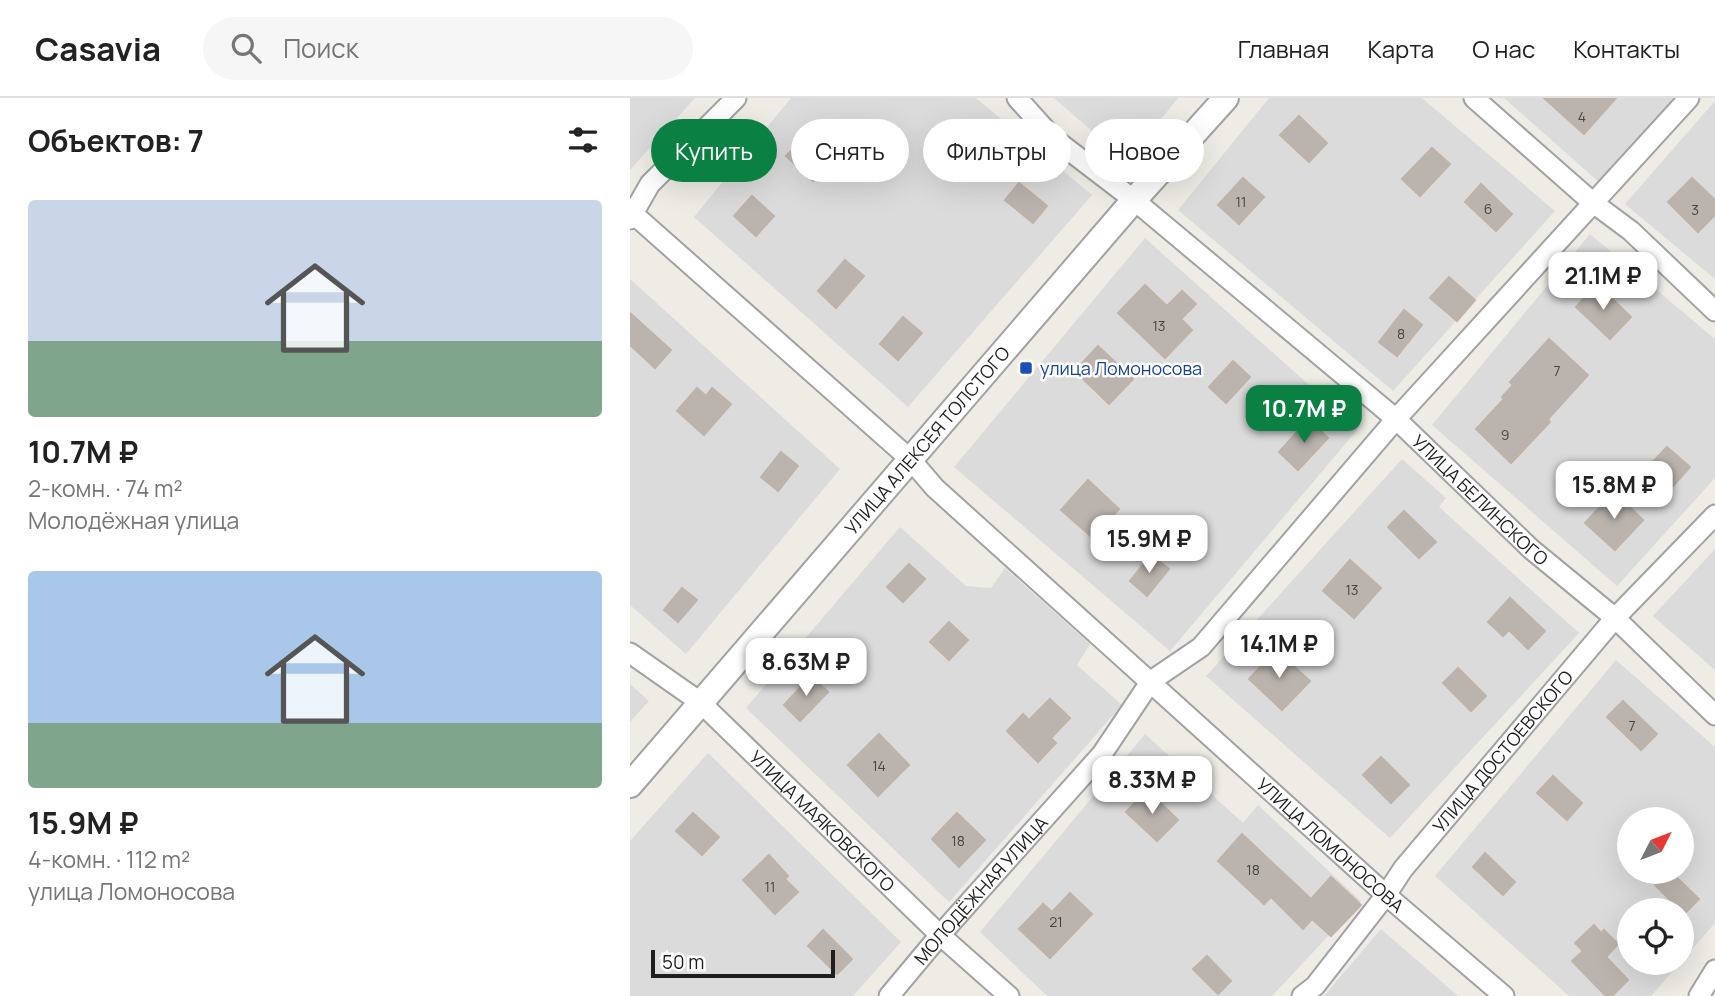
<!DOCTYPE html>
<html lang="ru">
<head>
<meta charset="utf-8">
<style>
	:root { --surface:#fff; --page:#f6f6f6; --text:#222; --muted:#767676; --line:#e0e0e0; --accent:#0b8043 }
	body { margin:0; font-family:Manrope,sans-serif; background:var(--page); color:var(--text); height:100vh; display:flex; flex-direction:column; font-size:26px; white-space:nowrap }
	* { box-sizing:border-box; margin:0 }
	p { font-size:23px; color:var(--muted) }
	.icon { flex:none; width:38px; height:38px; fill:none; stroke:currentColor; stroke-width:2; stroke-linecap:round; stroke-linejoin:round }
	.map { position:relative; flex:1; overflow:hidden }
	.drawer { display:flex; flex-direction:column; background:var(--surface); width:630px }
	.drawer>* { flex:none }
	.top-card { position:absolute; left:21px; top:21px; width:665px; height:63px; display:flex; gap:14px }
	.needle { width:46px; rotate:48deg }
	.buttons { position:absolute; left:987px; top:709px; display:grid; gap:14px }
	.buttons a { display:grid; place-items:center; width:77px; height:77px; border-radius:50%; background:var(--surface); box-shadow:0 7px 28px #0002; font-size:35px }
	.scale { position:absolute; left:21px; bottom:18px; width:184px; box-sizing:border-box; padding-left:7px; border:4px solid #1e1e1e; border-top:0; font-size:19px; line-height:24px; white-space:nowrap; color:#1e1e1e; -webkit-text-stroke:5px #fff; paint-order:stroke }
	.price { position:absolute; translate:-50% -60px; padding:0 16px; border-radius:14px; background:#fff; color:#222; font-size:23px; line-height:46px; filter:drop-shadow(0 2px 4px #0008) }
	.price::after { content:''; position:absolute; left:50%; top:42px; width:21px; height:16px; margin-left:-10px; background:inherit; clip-path:polygon(0 0,100% 0,50% 100%) }
	.price.active { background:var(--accent); color:#fff }
	ul { padding:0; list-style:none }
	li { display:grid; align-content:center; gap:14px; height:371px; padding:0 28px }
	li span { display:grid; place-items:center; height:217px; border-radius:7px; color:#555 }
	li>.icon { margin-inline-start:auto }
	span .icon { width:126px; height:126px; fill:#fffc; stroke-width:1 }
	li b { font-size:30px }
	h2 { display:flex; justify-content:space-between; align-items:center; height:84px; padding:0 28px; font-size:30px }
	.pill { padding:0 24px; border-radius:32px; background:var(--surface); box-shadow:0 7px 28px #0002; font-size:24px; line-height:63px }
	.pill.active { background:var(--accent); color:#fff }
	header { display:flex; align-items:center; gap:42px; box-sizing:border-box; height:98px; padding:0 35px; background:var(--surface); border-bottom:2px solid var(--line) }
	header strong { font-size:33px }
	nav { display:flex; gap:38px; margin-inline-start:auto; font-size:24px }
	.search { width:490px; height:63px; background:var(--page); display:flex; align-items:center; gap:18px; box-sizing:border-box; padding:0 24px; border-radius:38px; color:var(--muted); font-size:26px }
	main { display:flex; flex:1; min-height:0 }
	.map>svg:first-child { display:block }
	.residential { fill:#dcdbdb; fill-rule:evenodd }
	.building { fill:#bbb4ae; stroke:#bfb3a8; stroke-width:2 }
	.lines { fill:none; stroke-linecap:round; stroke-linejoin:round }
	.minor-casing { stroke:#a2a2a2; stroke-width:23 }
	.tertiary-casing { stroke:#a2a2a2; stroke-width:28 }
	.minor { stroke:#fff; stroke-width:19 }
	.tertiary { stroke:#fff; stroke-width:24 }
	.transit-dot { fill:#1a4fb4; stroke:#fff; stroke-width:2.5 }
	.labels { text-anchor:middle; dominant-baseline:central; stroke-width:5; stroke-linejoin:round; paint-order:stroke }
	.number-label { font-size:14px; fill:#454442 }
	.transit-label { font-size:18px; fill:#164399; stroke:#fff; text-anchor:start }
	.street-label { font-size:18px; fill:#1e1e1e; stroke:#fff }
</style>
</head>
<body>
<header>
<strong>Casavia</strong>
<div class="search"><svg class="icon" aria-label="search" viewBox="0 0 24 24"><circle cx="10" cy="10" r="6"/><path d="M15 15l6 6"/></svg>Поиск</div>
<nav><a>Главная</a><a>Карта</a><a>О нас</a><a>Контакты</a></nav>
</header>
<main>
<section class="drawer">
<h2>Объектов: 7<svg class="icon" aria-label="filters" viewBox="0 0 24 24"><path d="M4 7h16M4 17h16"/><circle cx="9" cy="7" r="2"/><circle cx="15" cy="17" r="2"/></svg></h2>
<ul>
<li><span style="background:linear-gradient(#c9d6e8 65%,#7fa58c 0)"><svg class="icon" aria-label="home" viewBox="0 0 24 24"><path d="M3 11l9-7 9 7M6 9v11h12V9"/></svg></span><div><b>10.7M ₽</b><p>2-комн. · 74 m²</p><p>Молодёжная улица</p></div></li>
<li><span style="background:linear-gradient(#a9c7e8 70%,#7fa58c 0)"><svg class="icon" aria-label="home" viewBox="0 0 24 24"><path d="M3 11l9-7 9 7M6 9v11h12V9"/></svg></span><div><b>15.9M ₽</b><p>4-комн. · 112 m²</p><p>улица Ломоносова</p></div></li>
</ul>
</section>
<div class="map">
<svg width="1085" height="898" viewBox="0 0 1085 898">
	<rect width="100%" height="100%" fill="#eeece5"/>
	<g class="residential">
		<path d="M0,0h65l-65,72z"/>
		<path d="M161,0h185l116,97 -184,212 -214,-190z"/>
		<path d="M424,0h124l-51,63z"/>
		<path d="M639,0h153l133,113 -162,180 -215,-181z"/>
		<path d="M874,0h170l-73,86z"/>
		<path d="M1085,3v178l-90,-75z"/>
		<path d="M960,136l125,105v139l-98,108 -185,-161z"/>
		<path d="M515,140l213,191 -188,222 -216,-184z"/>
		<path d="M0,181l210,190 -154,185 -56,-49z"/>
		<path d="M772,361l44,39 -7,9 140,126 -189,205 -184,-162z"/>
		<path d="M270,429l66,59 25,2 14,-20 85,76 -13,21 45,40 -173,197 -203,-194z"/>
		<path d="M1085,451v121l-62,-54z"/>
		<path d="M986,562l99,87v176l-33,38v-51h-53v52l51,1 -29,33h-82l-134,-120zM999,721h53v53h-53z"/>
		<path d="M0,586l19,17 -19,21z"/>
		<path d="M515,636l98,89 15,-18 103,96 -89,95h-225l-67,-64z"/>
		<path d="M78,655l193,189 -48,54h-223v-155z"/>
		<path d="M751,831l77,67h-134z"/>
	</g>
	<g class="building">
		<path d="M914,0h72l-32,36z"/>
		<path d="M669,18l28,27 -18,19 -29,-27z"/>
		<path d="M325,26l31,28 -14,15 -31,-27z"/>
		<path d="M173,41l26,25 -16,17 -27,-25z"/>
		<path d="M802,50l18,16 -30,32 -18,-17z"/>
		<path d="M613,80l21,19 -25,27 -21,-19z"/>
		<path d="M1062,80l23,22v15l-17,17 -30,-30z"/>
		<path d="M389,85l28,23 -14,17 -28,-23z"/>
		<path d="M851,86l31,30 -16,17 -31,-29z"/>
		<path d="M122,98l22,20 -18,20 -22,-20z"/>
		<path d="M215,162l19,16 -28,32 -18,-17z"/>
		<path d="M819,179l26,23 -18,21 -27,-23z"/>
		<path d="M967,186l34,33 -21,22 -34,-32z"/>
		<path d="M515,187l22,21 15,-15 14,13 -15,15 11,11 -27,28 -47,-45z"/>
		<path d="M774,212l18,15 -25,31 -18,-14z"/>
		<path d="M0,215l41,37 -16,18 -25,-23z"/>
		<path d="M273,219l19,16 -24,27 -18,-16z"/>
		<path d="M919,241l39,36 -40,44 2,3 -39,41 -35,-34 28,-30 -2,-2 11,-12 -3,-3z"/>
		<path d="M468,248l35,33 -24,25 -34,-33z"/>
		<path d="M603,263l17,16 -24,26 -17,-16z"/>
		<path d="M67,290l9,8 6,-8 19,16 -27,31 -27,-24z"/>
		<path d="M679,321l19,19 -30,32 -19,-18z"/>
		<path d="M1037,349l23,20 -17,19 -23,-21z"/>
		<path d="M151,354l17,14 -20,25 -17,-14z"/>
		<path d="M458,382l31,29 -26,29 -32,-28z"/>
		<path d="M984,394l29,28 -28,30 -30,-27z"/>
		<path d="M774,413l32,31 -17,16 -31,-31z"/>
		<path d="M521,457l18,14 -22,27 -17,-15z"/>
		<path d="M720,462l31,28 -27,30 -31,-27z"/>
		<path d="M279,466l16,15 -22,23 -16,-15z"/>
		<path d="M52,490l15,12 -19,22 -14,-12z"/>
		<path d="M880,500l35,33 -17,18 -19,-19 -6,6 -15,-14z"/>
		<path d="M319,524l19,18 -19,20 -19,-18z"/>
		<path d="M646,552l34,31 -28,29 -33,-31z"/>
		<path d="M828,570l28,28 -15,15 -28,-28z"/>
		<path d="M181,578l17,16 -28,29 -16,-16z"/>
		<path d="M420,601l20,19 -19,20 5,5 -18,19 -31,-31 16,-17 6,6z"/>
		<path d="M993,603l34,33 -16,16 -34,-33z"/>
		<path d="M249,636l30,31 -31,31 -30,-31z"/>
		<path d="M751,659l28,28 -18,18 -28,-28z"/>
		<path d="M923,678l29,27 -15,17 -30,-27z"/>
		<path d="M517,692l31,30 -21,21 -31,-29z"/>
		<path d="M63,715l26,24 -17,18 -26,-24z"/>
		<path d="M327,715l28,27 -26,27 -27,-28z"/>
		<path d="M612,736l69,65 20,-22 30,28 -30,31 -19,-17 -9,10 -32,-32 -7,7 -46,-43z"/>
		<path d="M855,755l30,29 -12,13 -30,-28z"/>
		<path d="M139,757l19,21 -3,3 13,13 -23,22 -32,-34z"/>
		<path d="M1038,774h3l28,27 -15,15 -29,-29z"/>
		<path d="M440,795l22,21 -42,44 -31,-29 24,-25 9,8z"/>
		<path d="M964,827l7,8 3,-3 14,14 -12,13 22,23 -16,16h-6l-34,-35 11,-10 -8,-8z"/>
		<path d="M193,832l29,29 -15,15 -29,-28z"/>
		<path d="M577,858l24,25 -13,13 -25,-25z"/>
	</g>
	<g class="lines">
		<defs>
			<g id="minor">
				<path id="s1" d="M387,0l36,40 81,62 262,219 135,130 84,69 100,97"/>
				<path d="M844,0l118,104 39,29 84,80"/>
				<path id="s2" d="M0,113l281,249 24,28 451,407 118,101"/>
				<path d="M0,121l20,-35 86,-86"/>
				<path id="s3" d="M0,555l70,49 240,233 69,61"/>
				<path id="s4" d="M259,898l51,-61 162,-181 49,-73 50,-34 195,-228 293,-321"/>
				<path id="s5" d="M672,898l13,-10 71,-91 17,-26 212,-251 100,-103"/>
				<path d="M1069,898l16,-26"/>
			</g>
			<g id="tertiary">
				<path id="s6" d="M0,687l504,-585 92,-102"/>
			</g>
		</defs>
		<use href="#minor" class="minor-casing"/>
		<use href="#tertiary" class="tertiary-casing"/>
		<use href="#minor" class="minor"/>
		<use href="#tertiary" class="tertiary"/>
	</g>
	<rect class="transit-dot" x="389" y="263" width="14" height="14" rx="3.5"/>
	<g class="labels">
		<g class="number-label">
			<text x="952" y="18">4</text>
			<text x="611" y="103">11</text>
			<text x="858" y="110">6</text>
			<text x="1065" y="111">3</text>
			<text x="529" y="227">13</text>
			<text x="771" y="235">8</text>
			<text x="927" y="272">7</text>
			<text x="875" y="336">9</text>
			<text x="722" y="491">13</text>
			<text x="1002" y="627">7</text>
			<text x="249" y="667">14</text>
			<text x="328" y="742">18</text>
			<text x="623" y="771">18</text>
			<text x="140" y="788">11</text>
			<text x="426" y="823">21</text>
		</g>
		<g class="transit-label">
			<text x="410" y="270">улица Ломоносова</text>
		</g>
		<g class="street-label">
			<text stroke="none"><textPath href="#s6" startOffset="455">УЛИЦА АЛЕКСЕЯ ТОЛСТОГО</textPath></text>
			<text stroke="none"><textPath href="#s1" startOffset="614">УЛИЦА БЕЛИНСКОГО</textPath></text>
			<text stroke="none"><textPath href="#s5" startOffset="317">УЛИЦА ДОСТОЕВСКОГО</textPath></text>
			<text stroke="none"><textPath href="#s3" startOffset="256">УЛИЦА МАЯКОВСКОГО</textPath></text>
			<text stroke="none"><textPath href="#s2" startOffset="945">УЛИЦА ЛОМОНОСОВА</textPath></text>
			<text stroke="none"><textPath href="#s4" startOffset="140">МОЛОДЁЖНАЯ УЛИЦА</textPath></text>
		</g>
	</g>
</svg>
<div class="buttons">
<a><svg class="needle" viewBox="-14 -14 28 28"><path d="M0-13l5 13h-10z" fill="#e53935"/><path d="M0 13l5-13h-10z" fill="#767676"/></svg></a>
<a><svg class="icon" aria-label="locate" viewBox="0 0 24 24"><circle cx="12" cy="12" r="6"/><path d="M12 2v4M12 18v4M2 12h4M18 12h4"/></svg></a>
</div>
<div class="scale">50 m</div>
<b class="price" style="left:973px;top:214px">21.1M ₽</b>
<b class="price active" style="left:674px;top:347px">10.7M ₽</b>
<b class="price" style="left:984px;top:423px">15.8M ₽</b>
<b class="price" style="left:519px;top:477px">15.9M ₽</b>
<b class="price" style="left:649px;top:582px">14.1M ₽</b>
<b class="price" style="left:176px;top:600px">8.63M ₽</b>
<b class="price" style="left:522px;top:718px">8.33M ₽</b>
<div class="top-card">
<a class="pill active">Купить</a>
<a class="pill">Снять</a>
<a class="pill">Фильтры</a>
<a class="pill">Новое</a>
</div>
</div>
</main>
</body>
</html>
